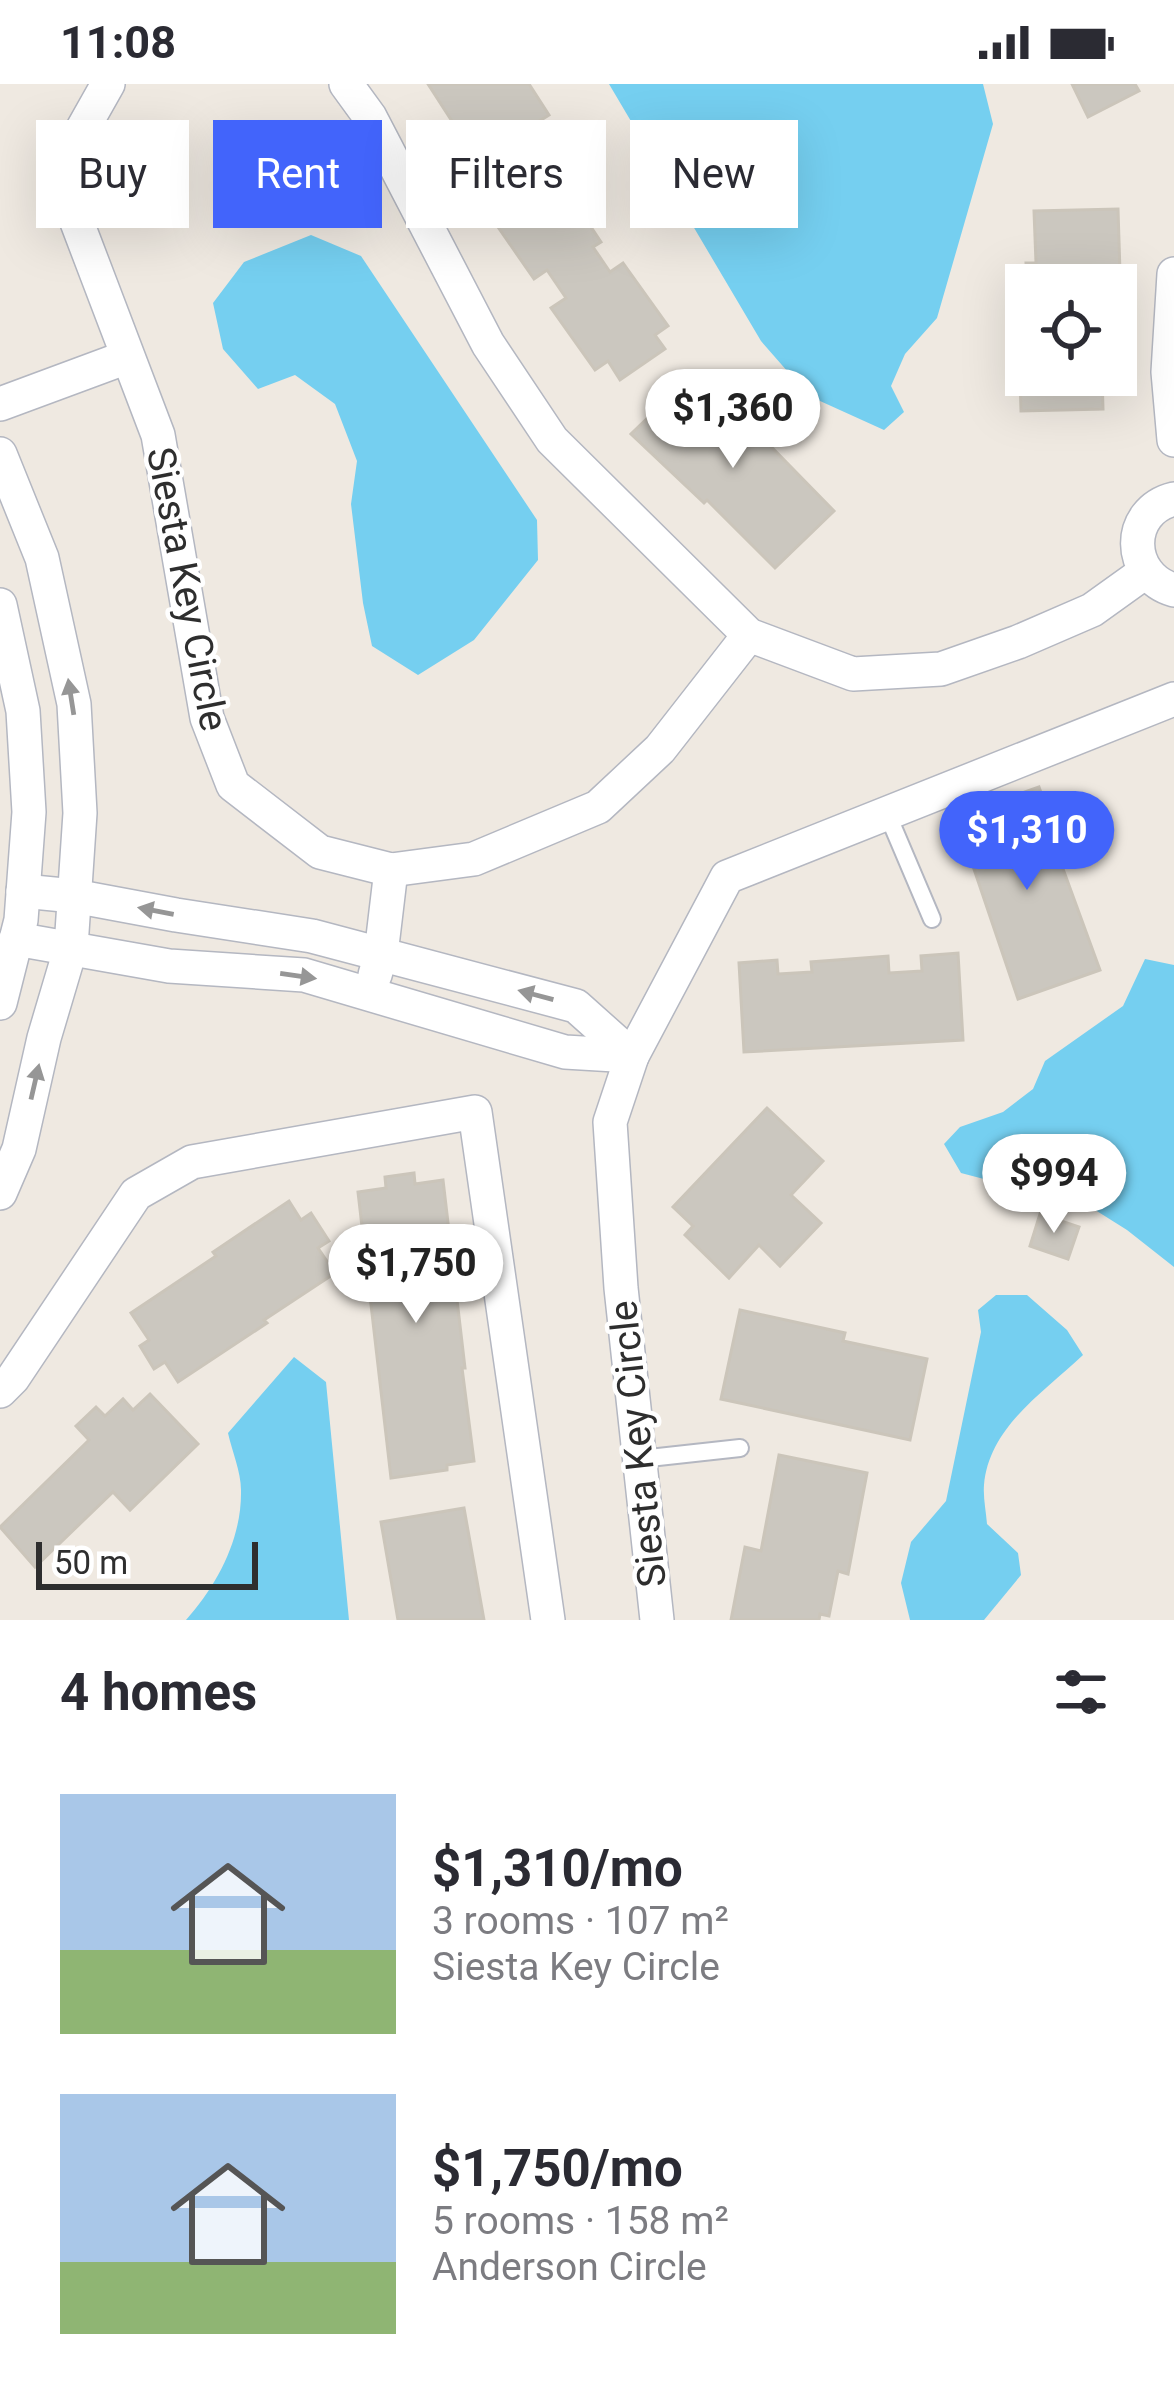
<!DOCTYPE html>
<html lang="en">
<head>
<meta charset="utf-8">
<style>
	:root { --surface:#fff; --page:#f7f7f7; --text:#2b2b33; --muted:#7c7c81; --accent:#4264fb }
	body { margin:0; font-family:Roboto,sans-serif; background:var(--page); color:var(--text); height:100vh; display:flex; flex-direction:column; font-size:45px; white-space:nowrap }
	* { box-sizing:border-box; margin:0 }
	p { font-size:39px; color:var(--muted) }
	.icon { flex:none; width:66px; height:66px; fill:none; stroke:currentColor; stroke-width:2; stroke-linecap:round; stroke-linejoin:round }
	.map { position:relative; height:1536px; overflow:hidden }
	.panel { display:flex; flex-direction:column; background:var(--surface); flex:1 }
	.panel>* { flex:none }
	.banner { position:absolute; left:36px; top:36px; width:1104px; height:108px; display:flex; gap:24px }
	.tools { position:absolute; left:1005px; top:180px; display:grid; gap:24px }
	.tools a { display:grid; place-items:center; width:132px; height:132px; border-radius:0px; background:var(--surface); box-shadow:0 12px 48px #0002; font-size:60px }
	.scale { position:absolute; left:36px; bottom:30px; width:222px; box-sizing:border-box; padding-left:12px; border:6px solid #2e2e2e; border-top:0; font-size:33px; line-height:42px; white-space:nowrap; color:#2e2e2e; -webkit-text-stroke:9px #fff; paint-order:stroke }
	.price { position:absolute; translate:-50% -102px; padding:0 27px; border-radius:42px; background:#fff; color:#222; font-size:39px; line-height:78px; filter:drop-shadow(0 3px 6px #0008) }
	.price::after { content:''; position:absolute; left:50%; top:72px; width:36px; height:27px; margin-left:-18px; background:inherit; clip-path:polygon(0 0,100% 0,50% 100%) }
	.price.current { background:var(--accent); color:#fff }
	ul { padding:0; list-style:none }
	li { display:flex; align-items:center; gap:36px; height:300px; padding:0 60px }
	li span { display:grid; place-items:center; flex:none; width:336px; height:240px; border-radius:0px; color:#555 }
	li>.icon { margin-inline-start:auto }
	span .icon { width:144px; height:144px; fill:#fffc; stroke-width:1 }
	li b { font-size:51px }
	h2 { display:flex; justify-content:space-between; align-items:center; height:144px; padding:0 60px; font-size:51px }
	.pill { padding:0 42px; border-radius:0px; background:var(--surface); box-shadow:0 12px 48px #0002; font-size:42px; line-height:108px }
	.pill.current { background:var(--accent); color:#fff }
	.status { display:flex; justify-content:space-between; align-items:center; height:84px; padding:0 60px; background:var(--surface); direction:ltr }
	.status svg { height:33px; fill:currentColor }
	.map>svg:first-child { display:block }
	.water { fill:#75cff0 }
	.building { fill:#cbc7bf; stroke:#cbc5ba; stroke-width:3 }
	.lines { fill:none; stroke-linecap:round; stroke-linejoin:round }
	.service-casing { stroke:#b4b7c1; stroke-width:20 }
	.minor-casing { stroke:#b4b7c1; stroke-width:36 }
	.service { stroke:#fff; stroke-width:16 }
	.minor { stroke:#fff; stroke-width:33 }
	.oneway { fill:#969696 }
	.labels { text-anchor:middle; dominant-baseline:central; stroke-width:9; stroke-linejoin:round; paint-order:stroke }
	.street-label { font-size:39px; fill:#2e2e2e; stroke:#fff }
</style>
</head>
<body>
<div class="status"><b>11:08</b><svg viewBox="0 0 49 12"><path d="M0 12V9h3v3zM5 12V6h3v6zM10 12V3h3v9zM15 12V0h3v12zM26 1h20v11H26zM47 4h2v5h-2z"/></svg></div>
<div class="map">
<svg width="1174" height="1536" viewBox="0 0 1174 1536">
	<rect width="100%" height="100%" fill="#efe9e1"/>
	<g class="water">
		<path d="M609,0h374l10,40 -56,194 -32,36 -14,32 13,26 -20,18 -75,-34 -48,-55z"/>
		<path d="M311,151l50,21 176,264 1,40 -64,80 -56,35 -46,-29 -9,-43 -12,-99 6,-43 -22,-57 -40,-29 -37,14 -35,-40 -10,-46 31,-41z"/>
		<path d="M1145,875l29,6v302l-47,-37 -35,-22 -50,-23 -43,-2 -38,-10 -17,-29 16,-17 43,-15 30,-23 12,-28 78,-55z"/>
		<path d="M996,1211h31l40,35 16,25c-39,37 -94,72 -99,130 -1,12 2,26 3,39l31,29 3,22 -37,45h-74l-9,-37 10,-41 35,-41 35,-169 -3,-22z"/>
		<path d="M294,1273l32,25 23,238h-163c32,-36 56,-82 55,-130 0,-18 -9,-39 -13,-57z"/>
	</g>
	<g class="building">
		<path d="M428,0h101l20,31 -72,45z"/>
		<path d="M1072,0h63l4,7 -51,26z"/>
		<path d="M545,74l56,84 -8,5 17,25 13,-9 45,63 -13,9 10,14 -45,31 -12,-19 -13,9 -44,-62 15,-10 -19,-28 -13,9 -45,-65 14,-9 -9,-12z"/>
		<path d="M1118,125l2,64h-9v12h-84l-1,-22h10l-2,-52z"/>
		<path d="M1019,257h7v34h76l1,34 -82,2z"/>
		<path d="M692,291l43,43 4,-4 95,97 -59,57 -68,-68 -3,3 -73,-69z"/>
		<path d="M1039,703l13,37 -3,1 6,22 45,123 -82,29 -62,-183z"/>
		<path d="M958,869l5,87 -219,12 -5,-89 38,-3 1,14 34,-2 -1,-10 77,-6 1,17 33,-2 -1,-15z"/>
		<path d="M767,1024l56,53 -32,34 30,28 -41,43 -21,-21 -30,33 -44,-43 8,-9 -20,-19z"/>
		<path d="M414,1089l1,11 28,-4 22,188h-3l12,93 -27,4v5l-56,8 -33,-286 28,-4 -1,-11z"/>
		<path d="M289,1117l12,19 10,-7 18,28 -11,7 17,25 -71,47 3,3 -89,59 -13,-20 -11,7 -14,-23 9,-6 -18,-27 85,-57 -3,-4z"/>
		<path d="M1040,1130l39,13 -11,32 -38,-13z"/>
		<path d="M740,1226l105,23 -2,8 84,18 -17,81 -189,-41z"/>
		<path d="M150,1310l48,50 -68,66 -17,-18 -78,75 -35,-40 89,-87 -13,-14 20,-19 9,9 18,-17 10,11z"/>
		<path d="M779,1371l88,18 -19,101 -10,-3 -9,45 -9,-2 -1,6h-88l14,-73 16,4z"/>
		<path d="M464,1424l20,112h-86l-17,-98z"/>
	</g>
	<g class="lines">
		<defs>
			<g id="service">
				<path d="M887,729l45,106"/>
				<path d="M640,1375l100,-11"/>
			</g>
			<g id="minor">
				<path d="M108,0l-35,62 2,71 83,218 49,283 26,67 87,67 71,18 83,-11 124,-52 62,-58 89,-114"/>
				<path d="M346,0l24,33 118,227 64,96 197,195 104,39 88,-5 77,-27 74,-32 53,-38"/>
				<path d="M1174,190l-6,98 6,68"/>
				<path d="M0,320l127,-47"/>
				<path d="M0,370l42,104 32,146 6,109 -9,134 -27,91 -25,111 -19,44"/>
				<path d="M1174,415c-49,12 -48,77 0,91"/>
				<path d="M0,521l23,106 6,101 -8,108 -21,83"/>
				<path d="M23,807l51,5 102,19 136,21 264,70 56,50"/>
				<path d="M16,855l153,27 135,9 261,77 67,4"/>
				<path d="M375,891l6,-21 10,-84"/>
				<path d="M0,1307l13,-13 123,-184 56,-32 283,-50 73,508"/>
				<path d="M657,1536l-36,-332 -11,-166 22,-66 95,-179 447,-178"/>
			</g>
		</defs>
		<use href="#service" class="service-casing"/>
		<use href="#minor" class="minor-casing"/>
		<use href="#service" class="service"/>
		<use href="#minor" class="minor"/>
	</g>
	<defs><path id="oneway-solid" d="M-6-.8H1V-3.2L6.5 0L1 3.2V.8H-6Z" transform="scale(3)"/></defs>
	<g class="oneway">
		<use href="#oneway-solid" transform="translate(71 613) rotate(-99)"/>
		<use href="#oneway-solid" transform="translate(156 827) rotate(-169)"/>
		<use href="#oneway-solid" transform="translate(298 892) rotate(8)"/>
		<use href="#oneway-solid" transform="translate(536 911) rotate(-165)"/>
		<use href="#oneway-solid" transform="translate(35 998) rotate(-77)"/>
	</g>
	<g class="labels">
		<g class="street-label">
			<text transform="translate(187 505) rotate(79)">Siesta Key Circle</text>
			<text transform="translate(638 1360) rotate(-96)">Siesta Key Circle</text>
		</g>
	</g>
</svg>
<div class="tools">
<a><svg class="icon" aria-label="locate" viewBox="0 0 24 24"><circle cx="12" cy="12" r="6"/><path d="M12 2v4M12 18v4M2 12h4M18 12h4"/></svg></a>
</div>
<div class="scale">50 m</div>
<b class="price" style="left:733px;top:387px">$1,360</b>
<b class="price current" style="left:1027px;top:809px">$1,310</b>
<b class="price" style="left:1054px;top:1152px">$994</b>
<b class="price" style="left:416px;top:1242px">$1,750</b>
<div class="banner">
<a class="pill">Buy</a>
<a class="pill current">Rent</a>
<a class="pill">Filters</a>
<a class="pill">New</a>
</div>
</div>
<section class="panel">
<h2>4 homes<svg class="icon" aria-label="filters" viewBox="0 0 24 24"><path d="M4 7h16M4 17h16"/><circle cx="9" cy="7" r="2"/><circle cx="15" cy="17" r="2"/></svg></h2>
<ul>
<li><span style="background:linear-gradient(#a9c7e8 65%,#8fb573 0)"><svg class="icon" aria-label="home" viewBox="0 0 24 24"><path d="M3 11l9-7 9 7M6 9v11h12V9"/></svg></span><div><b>$1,310/mo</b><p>3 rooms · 107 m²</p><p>Siesta Key Circle</p></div></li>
<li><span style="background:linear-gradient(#a9c7e8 70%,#8fb573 0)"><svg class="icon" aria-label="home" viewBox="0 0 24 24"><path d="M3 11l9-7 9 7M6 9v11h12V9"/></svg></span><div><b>$1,750/mo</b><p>5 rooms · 158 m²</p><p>Anderson Circle</p></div></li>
</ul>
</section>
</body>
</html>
